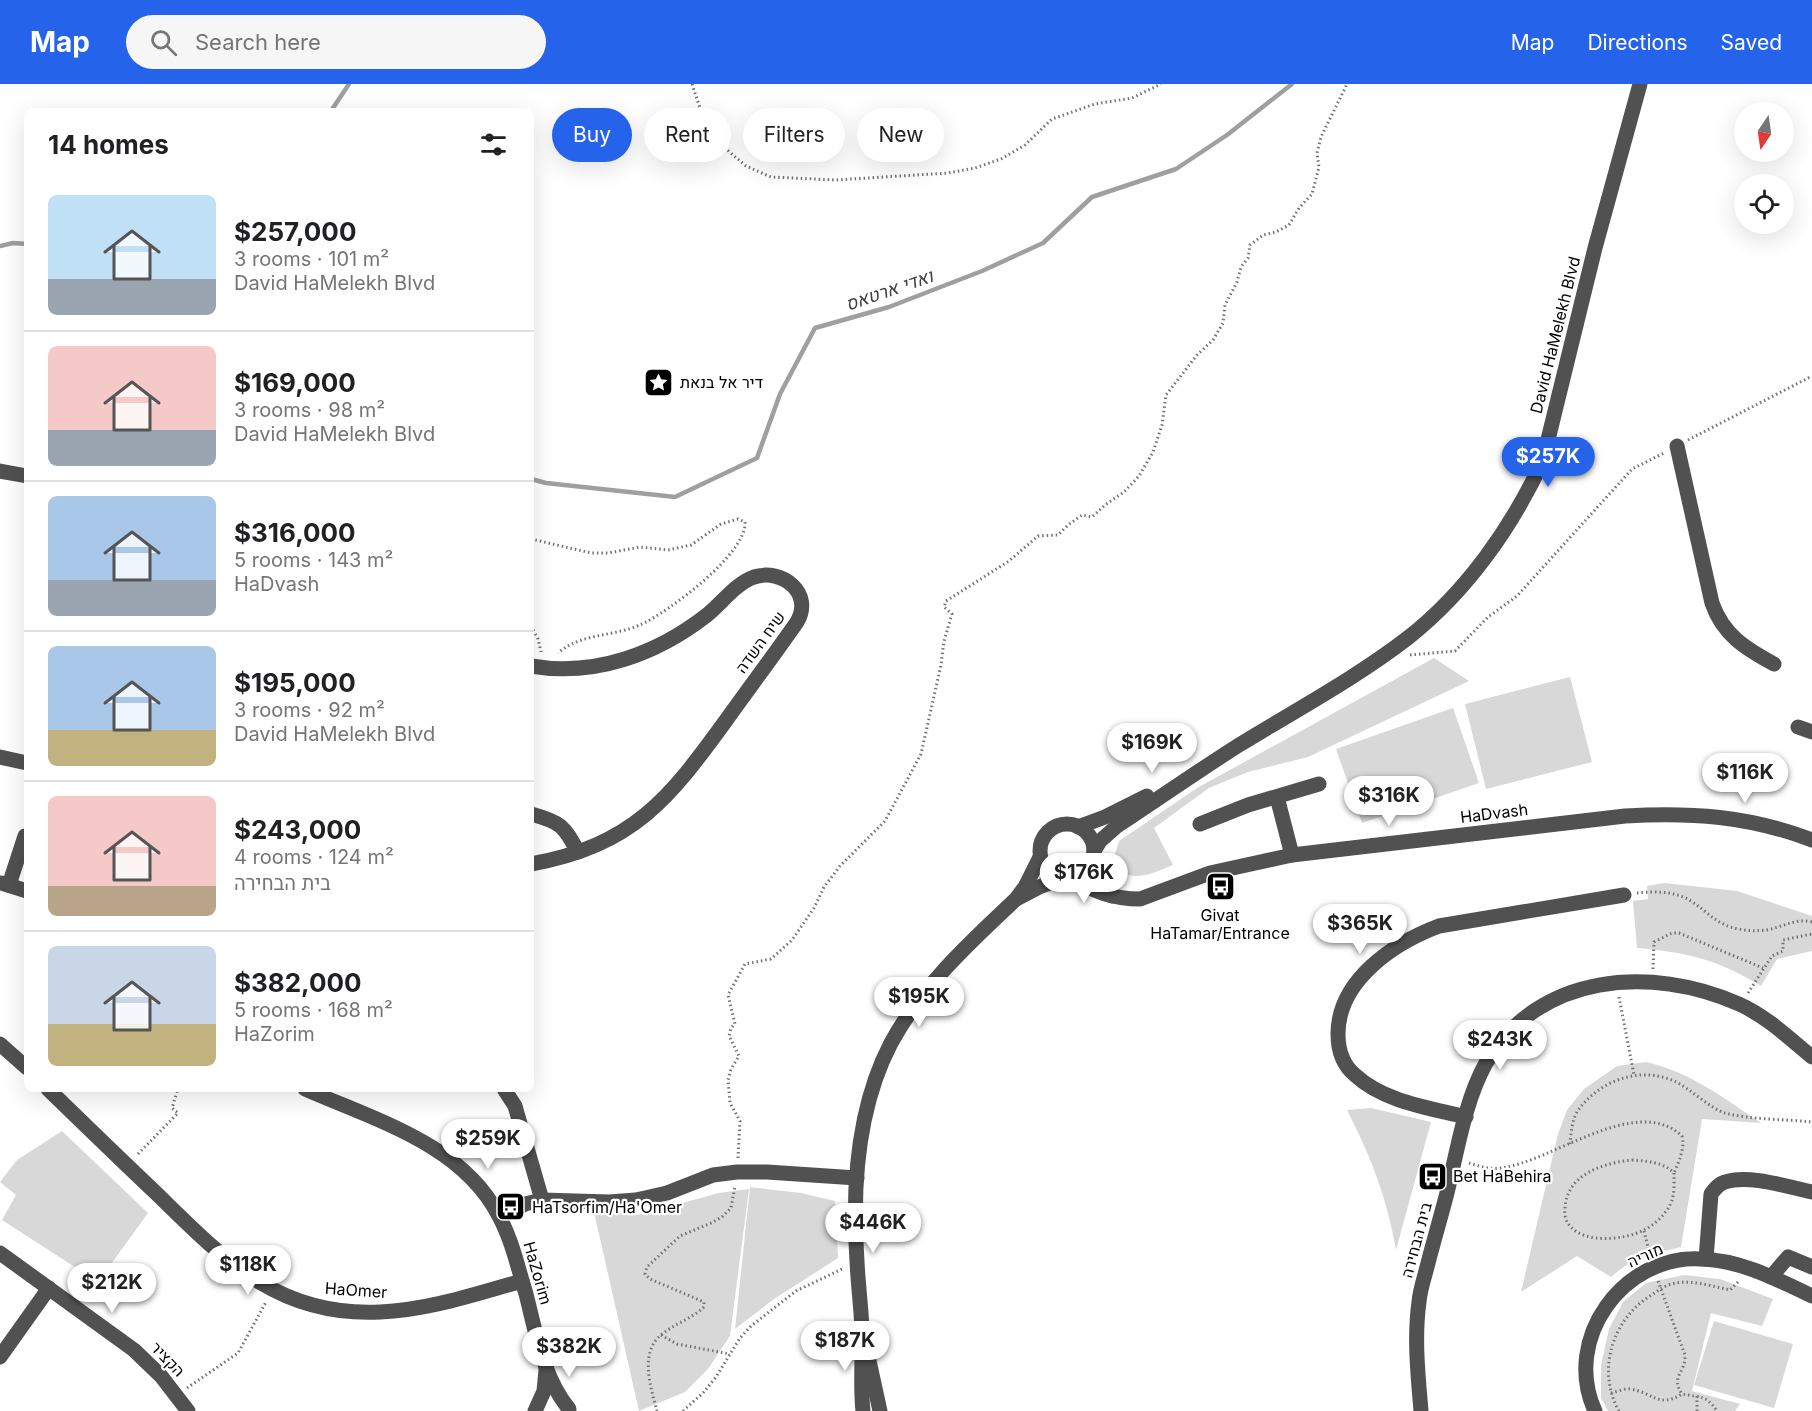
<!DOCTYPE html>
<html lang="en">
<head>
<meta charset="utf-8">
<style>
	:root { --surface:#fff; --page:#f6f6f6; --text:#202124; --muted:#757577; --line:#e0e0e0; --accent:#2563eb }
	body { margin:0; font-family:Inter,Heebo,sans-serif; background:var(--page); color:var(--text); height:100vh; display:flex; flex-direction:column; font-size:22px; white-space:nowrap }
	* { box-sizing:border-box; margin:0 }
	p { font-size:20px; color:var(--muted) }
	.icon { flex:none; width:33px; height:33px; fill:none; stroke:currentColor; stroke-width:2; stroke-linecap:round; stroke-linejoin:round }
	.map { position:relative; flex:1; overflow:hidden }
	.side { position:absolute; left:24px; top:24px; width:510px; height:984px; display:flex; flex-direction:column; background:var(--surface); border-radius:9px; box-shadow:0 6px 24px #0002 }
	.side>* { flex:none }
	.top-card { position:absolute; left:552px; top:24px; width:570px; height:54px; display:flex; gap:12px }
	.needle { width:39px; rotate:193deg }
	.buttons { position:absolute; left:1734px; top:18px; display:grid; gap:12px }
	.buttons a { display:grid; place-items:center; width:60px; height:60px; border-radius:50%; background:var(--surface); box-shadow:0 6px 24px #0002; font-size:30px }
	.price { position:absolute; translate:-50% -51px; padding:0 14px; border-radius:21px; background:#fff; color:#222; font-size:20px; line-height:39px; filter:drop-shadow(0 2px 3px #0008) }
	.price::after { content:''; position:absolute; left:50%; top:36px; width:18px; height:14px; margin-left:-9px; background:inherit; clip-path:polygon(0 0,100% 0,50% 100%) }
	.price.on { background:var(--accent); color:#fff }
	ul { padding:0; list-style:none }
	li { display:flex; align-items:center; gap:18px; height:150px; padding:0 24px }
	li+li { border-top:2px solid var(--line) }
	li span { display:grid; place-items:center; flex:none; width:168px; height:120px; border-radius:9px; color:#555 }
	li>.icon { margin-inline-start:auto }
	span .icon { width:72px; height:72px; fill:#fffc; stroke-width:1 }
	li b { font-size:26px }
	h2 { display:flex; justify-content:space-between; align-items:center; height:72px; padding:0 24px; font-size:26px }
	.pill { padding:0 21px; border-radius:27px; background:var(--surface); box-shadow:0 6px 24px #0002; font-size:21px; line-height:54px }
	.pill.on { background:var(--accent); color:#fff }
	header { display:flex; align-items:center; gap:36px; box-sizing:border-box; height:84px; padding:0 30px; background:var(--accent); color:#fff }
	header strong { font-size:28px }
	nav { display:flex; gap:33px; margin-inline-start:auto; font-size:21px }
	.search { width:420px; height:54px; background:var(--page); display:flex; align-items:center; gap:15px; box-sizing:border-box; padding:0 21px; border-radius:33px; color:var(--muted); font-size:22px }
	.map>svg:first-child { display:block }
	.green { fill:#d8d8d8 }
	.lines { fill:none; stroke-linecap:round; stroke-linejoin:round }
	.stream { stroke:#9f9f9f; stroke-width:4.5 }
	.path { stroke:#737373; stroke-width:3; stroke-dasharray:1.5 3; stroke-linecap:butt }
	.minor { stroke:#515151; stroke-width:15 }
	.labels { text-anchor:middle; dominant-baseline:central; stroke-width:4.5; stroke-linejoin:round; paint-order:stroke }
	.street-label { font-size:16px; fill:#000; stroke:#fff }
	.poi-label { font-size:16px; fill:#000; stroke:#fff; text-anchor:start }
	.water-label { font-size:18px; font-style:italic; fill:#404040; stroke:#fff }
</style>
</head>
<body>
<header>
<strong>Map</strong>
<div class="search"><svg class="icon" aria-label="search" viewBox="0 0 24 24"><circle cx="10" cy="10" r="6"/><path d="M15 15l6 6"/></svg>Search here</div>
<nav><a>Map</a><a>Directions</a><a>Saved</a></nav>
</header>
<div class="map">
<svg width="1812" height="1327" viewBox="0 0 1812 1327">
	<rect width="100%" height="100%" fill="#fff"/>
	<g class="green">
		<path d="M1434,574l35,23 -161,76 -60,15 -39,16 -55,40 19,37c-20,8 -34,16 -56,7l-3,-15 5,-16 78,-53z"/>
		<path d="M1570,593l22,85 -106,27 -21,-85z"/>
		<path d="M1453,624l26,75 -117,40 -26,-74z"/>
		<path d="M1664,799l73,8 75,25v35l-35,8 -16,27c-42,-26 -75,-34 -124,-38l-4,-47 15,-2 -1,-13z"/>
		<path d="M1646,978c44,10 78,36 115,61l-59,-4 -21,128c-28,7 -48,10 -70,30l-34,-21 -56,36 37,-158 9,-24 17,-21 33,-23z"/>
		<path d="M1371,1024l60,14 -35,128c-9,-52 -25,-93 -49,-140z"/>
		<path d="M62,1047l86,82 -50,69 -96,-62 14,-25 -16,-13 17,-22z"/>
		<path d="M750,1103l51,6 34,8 3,57 -64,41 -39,30z"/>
		<path d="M749,1105l-19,147 -22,33 -23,23 -46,19 -45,-199 44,3 81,-22z"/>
		<path d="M1684,1191l36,4 53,20 -11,27 -51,-13 -19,78 48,13 -5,7h-127l-7,-13v-33l8,-36 14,-27 23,-19z"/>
		<path d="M1714,1237l79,23 -19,64 -80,-23z"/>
	</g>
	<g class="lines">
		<g class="stream">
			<path d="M331,27l18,-27"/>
			<path d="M0,162l13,-3 14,1"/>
			<path d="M531,395l15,4 129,14 82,-39 23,-64 35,-66 74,-21 93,-36 61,-28 49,-46 84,-28 51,-34 65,-51"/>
		</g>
		<g class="path">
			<path d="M692,0l11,33 22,31 21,18 25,11 65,3 112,-7 27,-5 26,-9 24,-14 27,-26 43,-15 37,-6 29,-14"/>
			<path d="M1688,356l124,-64"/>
			<path d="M531,455l60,14h17l32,-6 28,3 23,-5 30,-21 17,-5 7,3c2,32 -78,91 -105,103 -28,12 -59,8 -82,28"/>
			<path d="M531,542l7,13 3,13"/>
			<path d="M1410,571l45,-4 33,-34 29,-21 115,-127 32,-16"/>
			<path d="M1637,809c18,-2 38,-2 54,8 17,11 27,25 48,28 9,2 18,2 28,1 15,-3 29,-12 45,-8"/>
			<path d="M1653,885l1,-27 18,-9h7l84,35"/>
			<path d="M1748,909l24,-37 11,-5v-11l29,-6"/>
			<path d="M1619,913l15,78"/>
			<path d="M1570,1060c1,-11 2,-26 9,-35 22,-29 61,-43 95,-28 16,7 35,27 51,32 26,7 60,6 87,9"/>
			<path d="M138,1070l40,-41 -6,-5 5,-16 3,-3"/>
			<path d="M738,1074l2,-37 -10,-18 -2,-23 3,-11 8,-13 -10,-20 2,-8 4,-4 -7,-29 17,-31 26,-5 21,-19 22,-32 10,-21 16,-21 45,-45 36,-67 20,-89 3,-24 8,-27 -8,-7 2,-6 63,-40 29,-25 20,-1 10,-10 14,-10 10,2 13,-12 19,-13 15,-16 14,-24 9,-27 4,-30 31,-40 16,-15 10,-17 2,-18 12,-23 4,-15 7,-9 2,-13 13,-10 13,-3 13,-7 10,-17 13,-14 7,-27 -2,-14 4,-16 26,-53"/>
			<path d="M1632,1076c15,1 31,2 42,13 0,10 1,23 -4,32 -5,10 -16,20 -26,25 -19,10 -59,14 -74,-4 -4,-4 -6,-11 -5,-17 1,-35 39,-46 67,-49z"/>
			<path d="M1469,1079c10,3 21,7 32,5 51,-6 135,-75 181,-32 3,13 -3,25 -8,37"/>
			<path d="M1644,1147l6,24"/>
			<path d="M1658,1197l27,74c1,18 -15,21 -3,39 19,4 23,0 35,17"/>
			<path d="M661,1251l16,9 53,10"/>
			<path d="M187,1304l51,-35 28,-51"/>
			<path d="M1611,1309c6,-1 13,-5 19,-4 23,3 28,20 52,5"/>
			<path d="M1697,1312v15"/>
			<path d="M657,1327c-6,-23 -18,-58 4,-76 13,-11 30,-16 43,-28v-5l-54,-23 -5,-5 2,-7 33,-31 31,-13 11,-6 9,-9 4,-22"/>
			<path d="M683,1327l20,-18 13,-16 24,-39 11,-12 45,-35 46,-22"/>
			<path d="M1619,1327c-22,-39 -8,-88 28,-113 8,-5 15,-11 24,-14 19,-5 40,2 59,6l9,-9"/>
		</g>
		<g class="minor">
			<path d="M1677,362l35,157c11,32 34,46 62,61"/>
			<path d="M0,387l27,5"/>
			<path d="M531,582c64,11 126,-12 176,-51 15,-12 28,-31 47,-38 28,-9 60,16 43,45 -23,33 -47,65 -70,97 -58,80 -93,126 -196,145"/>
			<path d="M1798,643l14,5"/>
			<path d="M0,673l27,6"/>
			<path d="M1277,713l15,58"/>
			<path d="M531,730c30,8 33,12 47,38"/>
			<path d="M1200,740l48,-19 71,-21"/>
			<circle cx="1067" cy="767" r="27"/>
			<path d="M1078,743l27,-10 42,-21"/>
			<path d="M1094,767l6,-10 17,-15c41,-27 81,-55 122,-81 57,-35 117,-67 170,-108 58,-46 103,-110 134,-177l52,-212 45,-164"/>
			<path d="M1092,776l9,24 11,12"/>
			<path d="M1072,793c20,15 43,22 68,22l70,-26 82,-18 333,-39c66,-4 124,0 187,24"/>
			<path d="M1,799l26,8"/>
			<path d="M9,801l16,-49"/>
			<path d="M1018,814l21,-11 24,-9"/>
			<path d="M0,960l27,24"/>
			<path d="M48,1005c36,35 72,70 108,104 68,66 121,124 224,119 49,-2 95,-18 142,-31"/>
			<path d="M305,1005c70,31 157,55 194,127 13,24 19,52 27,78 10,39 17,83 43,115"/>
			<path d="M504,1005l11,17 27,94"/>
			<path d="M1466,1033c-36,-9 -82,-15 -111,-42 -12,-10 -17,-25 -17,-41 0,-54 56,-91 101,-108l185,-31"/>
			<path d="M500,1133l25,-13 17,-4 67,2 27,-2 31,-7 46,-18 24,-3h30l90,6"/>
			<path d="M0,1169l134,97 27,26 27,35"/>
			<path d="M1706,1175l5,-65c4,-5 7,-10 14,-12 24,-8 63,5 87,10"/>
			<path d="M1771,1193l17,-20 24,10"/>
			<path d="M868,1272l12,55"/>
			<path d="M0,1273l49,-69"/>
			<path d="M535,1327l9,-20 2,-21"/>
			<path d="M863,1327c-3,-27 0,-55 -1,-82 -1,-23 -4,-45 -5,-68 -5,-72 0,-153 34,-218 31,-57 78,-100 125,-144l9,-12 15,-30"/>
			<path d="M1421,1327c-3,-36 -7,-73 -2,-109 1,-13 6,-26 9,-39 6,-23 13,-47 19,-70 10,-41 18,-93 39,-130 52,-90 165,-98 253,-59 27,12 50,34 73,53"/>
			<path d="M1595,1327c-33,-72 28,-156 105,-152 41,1 76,20 112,37"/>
		</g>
	</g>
	<defs>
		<symbol id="sight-square" viewBox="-11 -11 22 22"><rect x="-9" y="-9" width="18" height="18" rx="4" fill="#000" stroke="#fff"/><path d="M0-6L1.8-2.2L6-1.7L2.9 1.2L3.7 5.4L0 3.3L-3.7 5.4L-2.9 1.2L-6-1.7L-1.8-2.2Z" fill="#fff"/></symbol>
		<symbol id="bus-square" viewBox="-11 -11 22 22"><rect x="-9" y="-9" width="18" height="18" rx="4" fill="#000" stroke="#fff"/><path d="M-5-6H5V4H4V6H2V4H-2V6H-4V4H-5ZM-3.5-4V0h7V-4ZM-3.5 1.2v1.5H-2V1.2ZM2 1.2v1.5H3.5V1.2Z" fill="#fff"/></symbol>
	</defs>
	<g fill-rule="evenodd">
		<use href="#sight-square" x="642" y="282" width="33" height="33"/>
		<use href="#bus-square" x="1204" y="786" width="33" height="33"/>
		<use href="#bus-square" x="1416" y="1076" width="33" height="33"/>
		<use href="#bus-square" x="494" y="1106" width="33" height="33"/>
	</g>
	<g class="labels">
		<g class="street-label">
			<text transform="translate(1555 251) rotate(-76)">David HaMelekh Blvd</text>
			<text transform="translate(760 558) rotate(-54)">שיח השדה</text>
			<text transform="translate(1494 729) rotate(-7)">HaDvash</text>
			<text transform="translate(1416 1156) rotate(-75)">בית הבחירה</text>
			<text transform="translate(1645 1171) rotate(-24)">מוריה</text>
			<text transform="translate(538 1189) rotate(74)">HaZorim</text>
			<text transform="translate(356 1206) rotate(4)">HaOmer</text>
			<text transform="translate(168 1275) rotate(46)">הקציר</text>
		</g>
		<g class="poi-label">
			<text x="680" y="298">דיר אל בנאת</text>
			<text x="1220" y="831" text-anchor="middle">Givat<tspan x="1220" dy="18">HaTamar/Entrance</tspan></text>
			<text x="1453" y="1092">Bet HaBehira</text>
			<text x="532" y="1123">HaTsorfim/Ha'Omer</text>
		</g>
		<g class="water-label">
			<text transform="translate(889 206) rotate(-19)">ואדי ארטאס</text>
		</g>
	</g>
</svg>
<div class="buttons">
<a><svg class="needle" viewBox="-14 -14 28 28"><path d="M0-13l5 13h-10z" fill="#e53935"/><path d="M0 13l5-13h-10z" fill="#757577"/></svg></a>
<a><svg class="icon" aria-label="locate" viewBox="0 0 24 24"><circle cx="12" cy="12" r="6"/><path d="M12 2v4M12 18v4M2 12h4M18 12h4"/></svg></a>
</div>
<b class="price on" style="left:1548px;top:404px">$257K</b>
<b class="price" style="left:1152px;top:690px">$169K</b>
<b class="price" style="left:1745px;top:720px">$116K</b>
<b class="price" style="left:1389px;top:743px">$316K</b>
<b class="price" style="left:1084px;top:820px">$176K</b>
<b class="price" style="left:1360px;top:871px">$365K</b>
<b class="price" style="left:919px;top:944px">$195K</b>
<b class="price" style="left:1500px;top:987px">$243K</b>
<b class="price" style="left:488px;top:1086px">$259K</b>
<b class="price" style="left:873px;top:1170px">$446K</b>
<b class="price" style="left:248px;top:1212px">$118K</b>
<b class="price" style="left:112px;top:1230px">$212K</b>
<b class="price" style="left:845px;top:1288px">$187K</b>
<b class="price" style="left:569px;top:1294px">$382K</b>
<div class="top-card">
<a class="pill on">Buy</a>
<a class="pill">Rent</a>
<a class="pill">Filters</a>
<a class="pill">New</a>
</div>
<section class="side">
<h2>14 homes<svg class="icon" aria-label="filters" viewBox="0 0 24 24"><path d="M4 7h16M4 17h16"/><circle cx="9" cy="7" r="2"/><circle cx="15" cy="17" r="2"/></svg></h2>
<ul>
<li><span style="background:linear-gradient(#bfe0f5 70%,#9aa5b1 0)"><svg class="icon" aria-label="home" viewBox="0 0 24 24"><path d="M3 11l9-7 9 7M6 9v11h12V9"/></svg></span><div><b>$257,000</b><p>3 rooms · 101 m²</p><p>David HaMelekh Blvd</p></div></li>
<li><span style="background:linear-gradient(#f6c9c9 70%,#9aa5b1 0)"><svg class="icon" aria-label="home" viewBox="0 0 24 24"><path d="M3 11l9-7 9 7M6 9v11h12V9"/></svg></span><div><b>$169,000</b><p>3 rooms · 98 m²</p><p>David HaMelekh Blvd</p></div></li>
<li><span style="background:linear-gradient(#a9c7e8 70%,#9aa5b1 0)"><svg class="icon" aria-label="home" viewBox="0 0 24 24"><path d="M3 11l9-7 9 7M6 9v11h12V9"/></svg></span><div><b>$316,000</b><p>5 rooms · 143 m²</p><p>HaDvash</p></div></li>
<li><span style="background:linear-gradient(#a9c7e8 70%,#c2b280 0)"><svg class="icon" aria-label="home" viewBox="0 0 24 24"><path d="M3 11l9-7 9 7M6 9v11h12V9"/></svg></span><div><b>$195,000</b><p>3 rooms · 92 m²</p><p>David HaMelekh Blvd</p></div></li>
<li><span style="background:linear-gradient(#f6c9c9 75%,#b9a48a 0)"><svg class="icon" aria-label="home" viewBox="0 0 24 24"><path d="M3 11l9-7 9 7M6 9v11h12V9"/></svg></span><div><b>$243,000</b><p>4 rooms · 124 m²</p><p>בית הבחירה</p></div></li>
<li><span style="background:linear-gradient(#c9d6e8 65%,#c2b280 0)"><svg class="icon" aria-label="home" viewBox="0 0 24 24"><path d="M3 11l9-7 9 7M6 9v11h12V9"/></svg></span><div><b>$382,000</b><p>5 rooms · 168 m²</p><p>HaZorim</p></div></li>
</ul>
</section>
</div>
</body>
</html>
